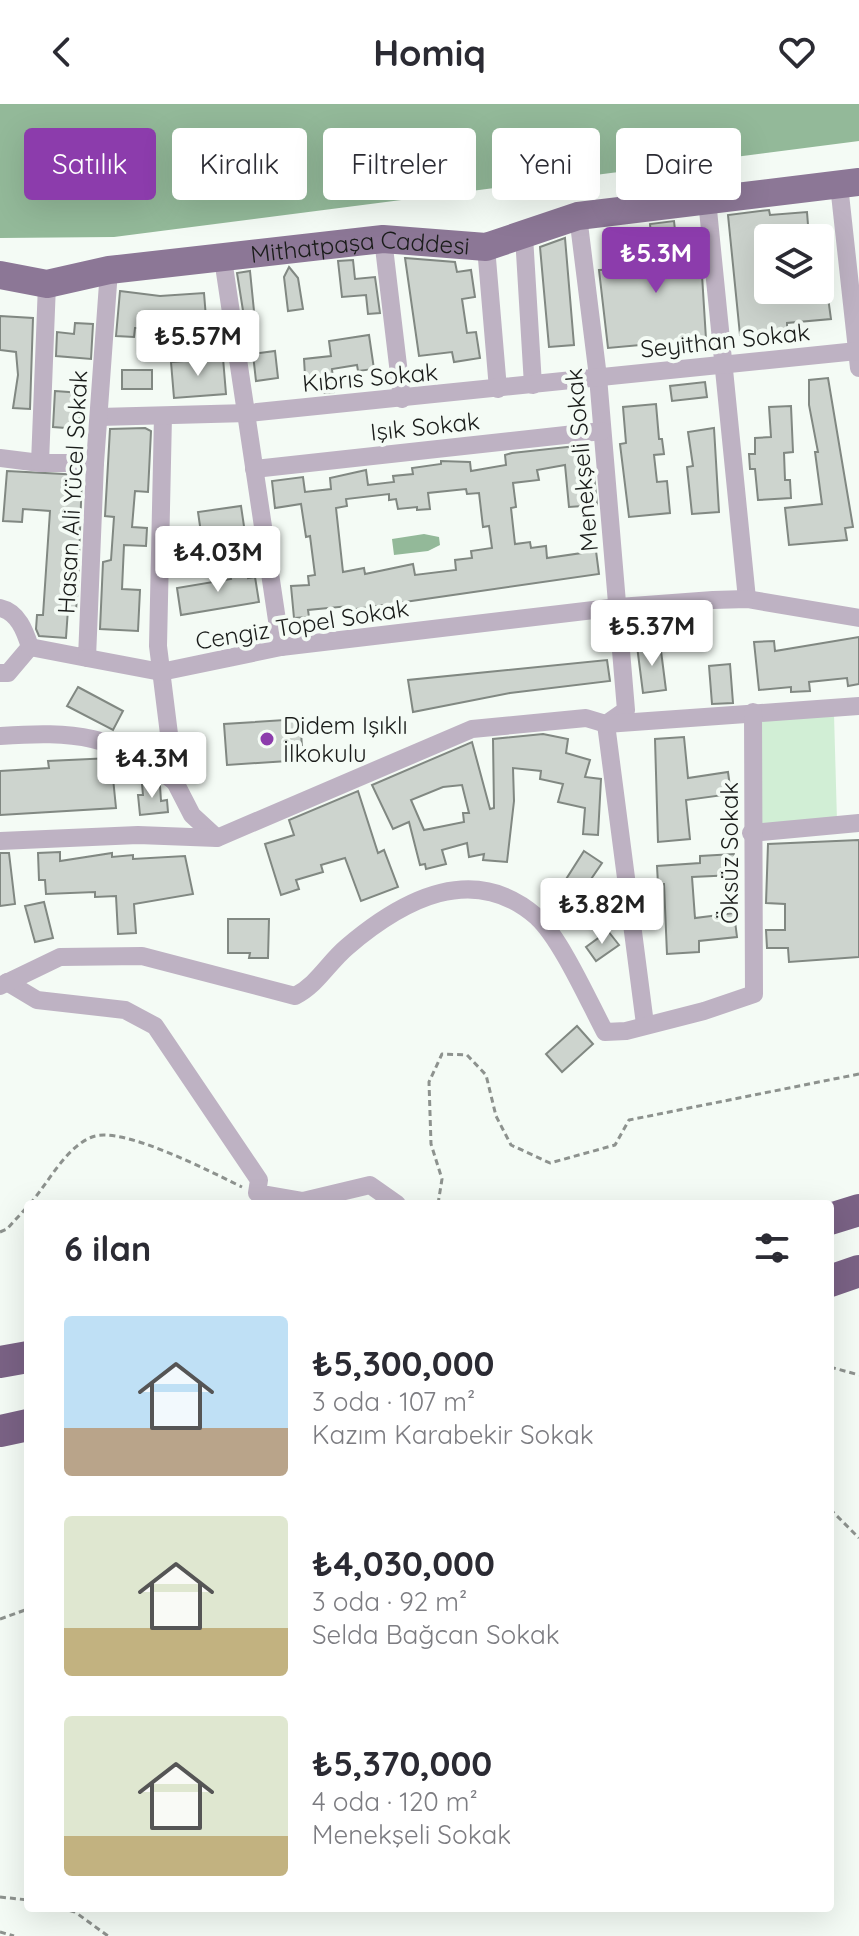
<!DOCTYPE html>
<html lang="tr">
<head>
<meta charset="utf-8">
<style>
	:root { --surface:#fff; --page:#f7f7f7; --text:#2b2b33; --muted:#7c7c81; --accent:#8c3cac }
	body { margin:0; font-family:Quicksand,sans-serif; background:var(--page); color:var(--text); height:100vh; display:flex; flex-direction:column; font-size:30px; white-space:nowrap }
	* { box-sizing:border-box; margin:0 }
	p { font-size:26px; color:var(--muted) }
	.icon { flex:none; width:44px; height:44px; fill:none; stroke:currentColor; stroke-width:2; stroke-linecap:round; stroke-linejoin:round }
	.map { position:relative; flex:1; overflow:hidden }
	.side { position:absolute; left:24px; top:1096px; width:810px; height:712px; display:flex; flex-direction:column; background:var(--surface); border-radius:8px; box-shadow:0 8px 32px #0002 }
	.side>* { flex:none }
	.guide { position:absolute; left:24px; top:24px; width:812px; height:72px; display:flex; gap:16px }
	.controls { position:absolute; left:754px; top:120px; display:grid; gap:16px }
	.controls a { display:grid; place-items:center; width:80px; height:80px; border-radius:8px; background:var(--surface); box-shadow:0 8px 32px #0002; font-size:40px }
	.price { position:absolute; translate:-50% -68px; padding:0 18px; border-radius:8px; background:#fff; color:#222; font-size:26px; line-height:52px; filter:drop-shadow(0 2px 4px #0008) }
	.price::after { content:''; position:absolute; left:50%; top:48px; width:24px; height:18px; margin-left:-12px; background:inherit; clip-path:polygon(0 0,100% 0,50% 100%) }
	.price.on { background:var(--accent); color:#fff }
	ul { padding:0; list-style:none }
	li { display:flex; align-items:center; gap:24px; height:200px; padding:0 40px }
	li span { display:grid; place-items:center; flex:none; width:224px; height:160px; border-radius:8px; color:#555 }
	li>.icon { margin-inline-start:auto }
	span .icon { width:96px; height:96px; fill:#fffc; stroke-width:1 }
	li b { font-size:34px }
	h2 { display:flex; justify-content:space-between; align-items:center; height:96px; padding:0 40px; font-size:34px }
	.pill { padding:0 28px; border-radius:8px; background:var(--surface); box-shadow:0 8px 32px #0002; font-size:28px; line-height:72px }
	.pill.on { background:var(--accent); color:#fff }
	header { display:flex; justify-content:space-between; align-items:center; height:104px; padding:0 40px; background:var(--surface); font-size:36px; font-weight:800 }
	.map>svg:first-child { display:block }
	.green { fill:#d1eed5 }
	.water { fill:#93b999 }
	.building { fill:#cdd4ce; stroke:#818882; stroke-width:2; fill-rule:evenodd }
	.lines { fill:none; stroke-linecap:round; stroke-linejoin:round }
	.path { stroke:#8d928e; stroke-width:3; stroke-dasharray:6 4; stroke-linecap:butt }
	.street { stroke:#beb2c3; stroke-width:18 }
	.primary { stroke:#8c7796; stroke-width:28 }
	.highway { stroke:#7a6285; stroke-width:32 }
	.poi-dot { fill:#8c3cac; stroke:#f4fbf5; stroke-width:3 }
	.labels { text-anchor:middle; dominant-baseline:central; stroke-width:8; stroke-linejoin:round; paint-order:stroke }
	.street-label { font-size:24px; fill:#1a1c1a; stroke:#f4fbf5 }
	.poi-label { font-size:24px; fill:#1a1c1a; stroke:#f4fbf5; text-anchor:start }
</style>
</head>
<body>
<header><svg class="icon" aria-label="back" viewBox="0 0 24 24"><path d="M15 5l-7 7 7 7"/></svg>Homiq<svg class="icon" aria-label="heart" viewBox="0 0 24 24"><path d="M12 20l-8-8c-3-5 5-10 8-4 3-6 11-1 8 4z"/></svg></header>
<div class="map">
<svg width="859" height="1832" viewBox="0 0 859 1832">
	<rect width="100%" height="100%" fill="#f4fbf5"/>
	<path class="green" d="M834,610l3,107 -75,7 -4,-108z"/>
	<g class="water">
		<path d="M0,0h859v37l-745,96 -114,1z"/>
		<path d="M424,430l15,3 1,8 -12,6 -34,4 -2,-16z"/>
	</g>
	<g class="building">
		<path d="M769,106l1,5 37,-3 2,26h-41v52h59l4,29 -44,4v6l-47,6 -12,-120z"/>
		<path d="M674,117l2,18 19,-2 2,23 4,-1 5,80 -98,9 -9,-78 55,-2 -4,-44z"/>
		<path d="M565,134l9,107 -25,2 -9,-100z"/>
		<path d="M405,154l50,4 2,10 14,-2 4,27 -13,2 5,34 9,-1 4,26 -26,4 -2,-10 -33,4z"/>
		<path d="M353,156l2,19 20,-2 5,36 -12,1 -2,-19 -24,2 -4,-36z"/>
		<path d="M289,163l9,11 5,31 -15,2 -4,-34z"/>
		<path d="M250,167l7,70 -9,1 -11,-69z"/>
		<path d="M120,187l40,5 44,-3 3,37 -33,2 -6,-3 -1,-14 -15,1v12h-17l-1,9 -18,-1z"/>
		<path d="M0,212l33,2 -3,91 -17,-1 5,-33 -2,-23 -16,-2z"/>
		<path d="M75,219l18,1 -2,35 -35,-3 1,-24 17,2z"/>
		<path d="M369,231l5,34 -16,2 -1,-6 -25,4 2,23 -11,1 -2,-18 -16,1 -1,-17 27,-3 -2,-15z"/>
		<path d="M275,247l3,27 -22,3 -3,-27z"/>
		<path d="M223,254l3,36 -52,4 -3,-36z"/>
		<rect x="122" y="266" width="30" height="19"/>
		<path d="M828,274l25,149 -8,1 2,12 -58,5 -4,-37 37,-4 -7,-52h3l-9,-47v-25z"/>
		<path d="M705,278l2,15 -35,4 -2,-15z"/>
		<path d="M55,287l27,2 -3,36 -26,-2z"/>
		<path d="M656,300l3,35h3l2,15 -10,1 3,27 10,-1 3,32 -41,4 -9,-73 6,-1 -3,-36z"/>
		<path d="M791,302l2,46 -9,1 1,27h5l1,18 -33,2 -3,-31h-5l-1,-15h6v-16l16,-1 -2,-30z"/>
		<path d="M145,324l6,3 -3,61 -13,-1 -3,36 15,1 -1,18 -22,-1 -2,44 18,1 -2,41 -38,-2 3,-67 8,-2 3,-43 -9,-1 5,-87z"/>
		<path d="M714,324l5,84 -27,2 -5,-47 6,-1 -5,-34z"/>
		<path d="M585,341l5,30h4l3,30 -28,2 -4,-42 -28,5 2,10 -26,3 3,24 -5,1 4,36 15,-2 1,6 15,-2 1,12 49,-7 3,23 -250,36v-4l-41,4 1,7 -15,1 -3,-32 18,-1 -1,-9 7,-1 -5,-39 -4,1 -5,-33 -26,4 -3,-27 31,-4 2,15 26,-3 -1,-11 36,-8 2,15 26,-3 -1,-6 20,-2 -1,-6 29,-4v-3l29,1 1,9 35,-6 -1,-10 7,-2zM466,385l1,5 12,-1 4,34 6,-1 3,22 -21,3 1,7 -17,2 1,10 -41,5 -2,-11 -48,10 -1,-6 -21,4 -7,-64 11,-2 -1,-7 43,-5v6l7,-1 2,10 19,-2v3l13,-1 -2,-16z"/>
		<path d="M7,367l75,4 -4,111 -2,24 -8,-1 -2,29 -27,-2 -3,-7 1,-14h6l7,-104 -27,-2 -1,13 -19,-1z"/>
		<path d="M241,402l4,27 -26,4 -1,-6 -17,2 -3,-21z"/>
		<path d="M247,468l1,6 7,-1 4,25 -78,13 -4,-27 54,-9 -1,-5z"/>
		<path d="M859,533v47l-11,2 -1,-8 -38,4 1,9 -19,1v-5l-32,3 -5,-48 20,-1 1,10z"/>
		<path d="M660,539l6,47 -23,3 -6,-47z"/>
		<path d="M607,556l3,21 -100,12 -97,19 -5,-32z"/>
		<path d="M730,560l3,39 -21,1 -3,-38z"/>
		<path d="M78,583l45,24 -10,19 -46,-24z"/>
		<path d="M300,615l3,41 -76,5 -3,-41z"/>
		<path d="M543,630l25,5 -2,14 24,7 -5,17 16,2 -3,56 -15,-1 2,-26 -27,-6 5,-18 -23,-5 1,-8 -28,-3 1,33 -7,61 -24,-2 1,-6 -15,3 -2,-14 -25,7 4,14 -20,5 -1,-5 -5,1 -11,-43 -16,7 -21,-44 100,-43 18,67 4,-1 -1,-69zM462,681l7,28h-6l1,9 -40,8 -13,-30 32,-13z"/>
		<path d="M684,633l4,41 40,-6 3,22 -45,6 4,39 -32,3 -3,-103z"/>
		<path d="M111,654l5,50 -116,7v-44l49,-3 -1,-7z"/>
		<path d="M155,678l5,4 1,15 6,-1 1,12 -28,3 -2,-20h5l-1,-11z"/>
		<path d="M358,687l20,62 6,-3 14,37 -37,14 -16,-43 -24,7 2,7 -27,8 3,9 -18,6 -16,-51 29,-9 -5,-15z"/>
		<path d="M859,736v117l-70,5 -1,-14h-21l-1,-18h19v-26l-19,-1 2,-59z"/>
		<path d="M584,747l18,12 -17,25 17,11 -18,28 -35,-21z"/>
		<path d="M60,748v9l52,-8v4l21,-2v4l52,-3 8,38 -59,10 2,29 -18,1 -2,-38 -21,1v-5l-49,2 -1,-14h-6l-1,-27z"/>
		<path d="M0,749h9l6,51 -15,2z"/>
		<path d="M734,750l1,21 -43,2 3,41 39,-5 3,24 -38,4v11l-32,2 -3,-70h-6l-1,-18 43,-3v-7z"/>
		<path d="M44,798l9,36 -18,4 -10,-36z"/>
		<path d="M228,815h41l-1,39h-19l1,-5h-22z"/>
		<path d="M608,827l11,14 -23,16 -10,-14z"/>
		<path d="M577,922l16,18 -31,28 -16,-18z"/>
	</g>
	<g class="lines">
		<g class="path">
			<path d="M30,1100c18,-21 36,-57 62,-67 30,-12 121,36 150,50"/>
			<path d="M438,1100l4,-25 -11,-35 -2,-62 13,-28 25,1 19,20 10,41 15,29 39,18 65,-18 14,-25 230,-46"/>
			<path d="M0,1128l7,-3 21,-23"/>
			<path d="M830,1263l29,8"/>
			<path d="M830,1405l29,29"/>
			<path d="M0,1515l28,-10"/>
			<path d="M0,1793l28,3"/>
			<path d="M60,1804l15,4 33,24"/>
			<path d="M0,1828l14,4"/>
		</g>
		<g class="street">
			<path d="M839,81l20,183"/>
			<path d="M707,96l40,399"/>
			<path d="M578,112l20,161 28,333 -20,14 39,300"/>
			<path d="M524,132l9,149"/>
			<path d="M383,135l19,160"/>
			<path d="M486,143l12,142"/>
			<path d="M223,155l58,388"/>
			<path d="M163,312l-5,230 17,136 17,33 25,23"/>
			<path d="M99,313l149,-4 609,-62"/>
			<path d="M0,354l40,5h55"/>
			<path d="M40,359l7,-179"/>
			<path d="M254,365l348,-38"/>
			<path d="M0,504c18,4 25,23 30,39l-22,26h-8"/>
			<path d="M30,543l57,11 8,-195 14,-193"/>
			<path d="M87,554l74,14 120,-25 338,-40 94,-7 34,-1 112,19"/>
			<path d="M0,632c74,-5 115,-2 175,46"/>
			<path d="M751,729l108,-10"/>
			<path d="M0,737l138,-6 79,3 255,-109 114,-11 20,6 253,-18"/>
			<path d="M7,878l30,18 88,10 30,16 104,154 -2,13 46,8 67,-16 27,19"/>
			<path d="M0,882l60,-29 82,-1 153,40c23,-12 33,-33 52,-49 55,-47 126,-86 190,-30 24,22 52,85 68,115l21,-1 78,-20 50,-17 -1,-282"/>
		</g>
		<path class="primary" id="s1" d="M0,171l47,9 62,-14 274,-31 103,8 92,-31 281,-34"/>
		<g class="highway">
			<path d="M830,1115l29,-9"/>
			<path d="M830,1177l29,-10"/>
			<path d="M0,1258l28,-5"/>
			<path d="M0,1327l28,-6"/>
		</g>
	</g>
	<circle class="poi-dot" cx="267" cy="635" r="8"/>
	<g class="labels">
		<g class="street-label">
			<text stroke="none"><textPath href="#s1" startOffset="364">Mithatpaşa Caddesi</textPath></text>
			<text transform="translate(725 236) rotate(-6)">Seyithan Sokak</text>
			<text transform="translate(370 273) rotate(-5)">Kıbrıs Sokak</text>
			<text transform="translate(425 322) rotate(-6)">Işık Sokak</text>
			<text transform="translate(581 356) rotate(-95)">Menekşeli Sokak</text>
			<text transform="translate(72 388) rotate(-87)">Hasan Ali Yücel Sokak</text>
			<text transform="translate(302 520) rotate(-9)">Cengiz Topel Sokak</text>
			<text transform="translate(729 749) rotate(-90)">Öksüz Sokak</text>
		</g>
		<g class="poi-label">
			<text x="283" y="621">Didem Işıklı<tspan x="283" dy="28">İlkokulu</tspan></text>
		</g>
	</g>
</svg>
<div class="controls">
<a><svg class="icon" aria-label="layers" viewBox="0 0 24 24"><path d="M12 4l9 5-9 5-9-5zM3 14l9 5 9-5"/></svg></a>
</div>
<b class="price on" style="left:656px;top:191px">₺5.3M</b>
<b class="price" style="left:198px;top:274px">₺5.57M</b>
<b class="price" style="left:218px;top:490px">₺4.03M</b>
<b class="price" style="left:652px;top:564px">₺5.37M</b>
<b class="price" style="left:152px;top:696px">₺4.3M</b>
<b class="price" style="left:602px;top:842px">₺3.82M</b>
<div class="guide">
<a class="pill on">Satılık</a>
<a class="pill">Kiralık</a>
<a class="pill">Filtreler</a>
<a class="pill">Yeni</a>
<a class="pill">Daire</a>
</div>
<section class="side">
<h2>6 ilan<svg class="icon" aria-label="filters" viewBox="0 0 24 24"><path d="M4 7h16M4 17h16"/><circle cx="9" cy="7" r="2"/><circle cx="15" cy="17" r="2"/></svg></h2>
<ul>
<li><span style="background:linear-gradient(#bfe0f5 70%,#b9a48a 0)"><svg class="icon" aria-label="home" viewBox="0 0 24 24"><path d="M3 11l9-7 9 7M6 9v11h12V9"/></svg></span><div><b>₺5,300,000</b><p>3 oda · 107 m²</p><p>Kazım Karabekir Sokak</p></div></li>
<li><span style="background:linear-gradient(#dfe7d0 70%,#c2b280 0)"><svg class="icon" aria-label="home" viewBox="0 0 24 24"><path d="M3 11l9-7 9 7M6 9v11h12V9"/></svg></span><div><b>₺4,030,000</b><p>3 oda · 92 m²</p><p>Selda Bağcan Sokak</p></div></li>
<li><span style="background:linear-gradient(#dfe7d0 75%,#c2b280 0)"><svg class="icon" aria-label="home" viewBox="0 0 24 24"><path d="M3 11l9-7 9 7M6 9v11h12V9"/></svg></span><div><b>₺5,370,000</b><p>4 oda · 120 m²</p><p>Menekşeli Sokak</p></div></li>
</ul>
</section>
</div>
</body>
</html>
